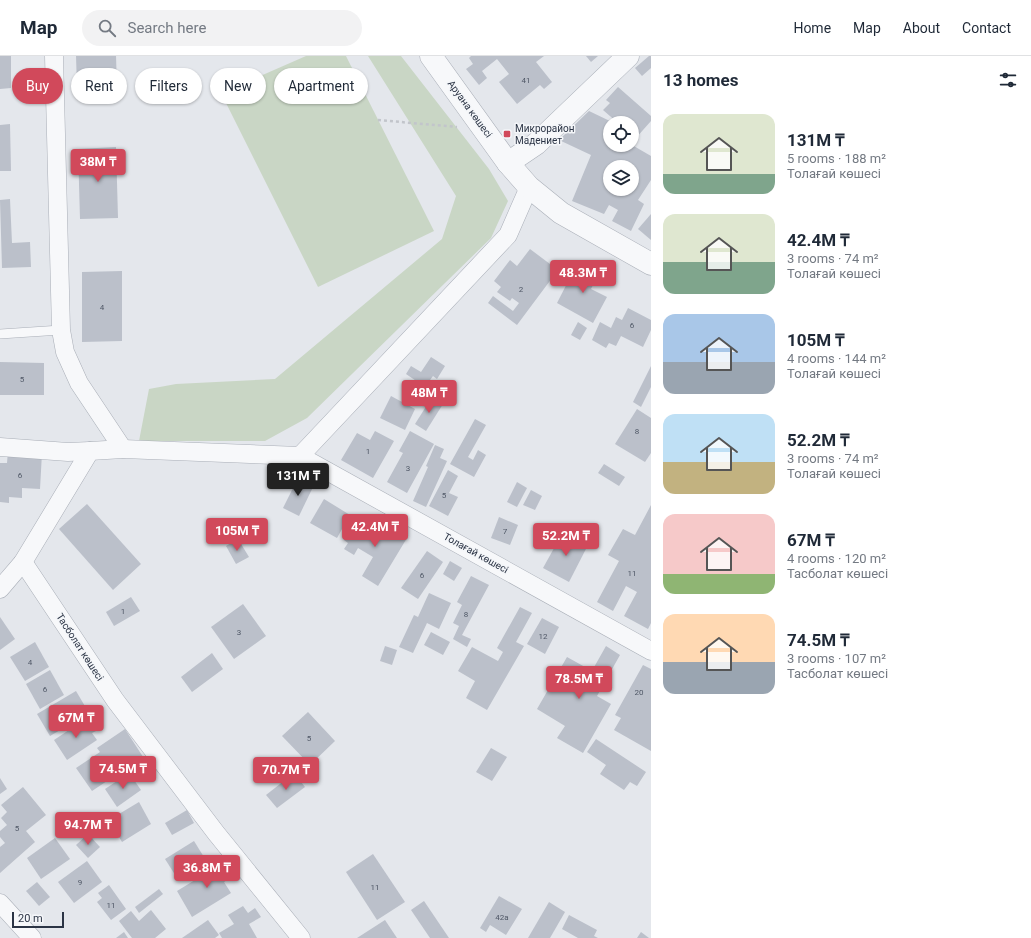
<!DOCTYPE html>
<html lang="en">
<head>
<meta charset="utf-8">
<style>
	:root { --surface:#fff; --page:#f2f2f3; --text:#1f2937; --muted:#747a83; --line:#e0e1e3; --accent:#d1495b }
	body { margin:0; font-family:Roboto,sans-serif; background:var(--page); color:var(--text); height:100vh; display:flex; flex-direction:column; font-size:15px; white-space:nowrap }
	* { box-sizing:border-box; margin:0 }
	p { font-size:13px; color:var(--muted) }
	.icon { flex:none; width:22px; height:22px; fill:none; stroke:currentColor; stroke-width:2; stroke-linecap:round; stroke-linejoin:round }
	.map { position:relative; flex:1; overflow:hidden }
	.details { display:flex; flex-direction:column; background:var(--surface); width:380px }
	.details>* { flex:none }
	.top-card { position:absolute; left:12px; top:12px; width:380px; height:36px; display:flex; gap:8px }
	.fabs { position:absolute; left:603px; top:60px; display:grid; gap:8px }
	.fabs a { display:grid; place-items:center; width:36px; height:36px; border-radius:50%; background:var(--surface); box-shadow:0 1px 3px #0004; font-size:20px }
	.scale { position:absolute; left:12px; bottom:10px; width:52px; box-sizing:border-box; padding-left:4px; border:2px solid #2b3445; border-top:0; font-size:11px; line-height:14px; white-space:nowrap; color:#2b3445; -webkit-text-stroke:3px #f4f6f9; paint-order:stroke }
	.price { position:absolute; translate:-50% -34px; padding:0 9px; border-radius:4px; background:var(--accent); color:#fff; font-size:13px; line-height:26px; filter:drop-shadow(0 1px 2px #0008) }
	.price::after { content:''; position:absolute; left:50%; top:24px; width:12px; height:9px; margin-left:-6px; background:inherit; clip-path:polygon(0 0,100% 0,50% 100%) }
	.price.active { background:#222; color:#fff }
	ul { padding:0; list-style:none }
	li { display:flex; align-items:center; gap:12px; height:100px; padding:0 12px }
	li span { display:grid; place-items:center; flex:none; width:112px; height:80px; border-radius:12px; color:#555 }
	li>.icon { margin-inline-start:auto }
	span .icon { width:48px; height:48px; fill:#fffc; stroke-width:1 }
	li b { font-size:17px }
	h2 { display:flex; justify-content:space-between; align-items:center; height:48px; padding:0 12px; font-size:17px }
	.chip { padding:0 14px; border-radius:18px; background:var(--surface); box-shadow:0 1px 3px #0004; font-size:14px; line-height:36px }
	.chip.active { background:var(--accent); color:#fff }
	header { display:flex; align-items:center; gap:24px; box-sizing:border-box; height:56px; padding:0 20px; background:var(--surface); border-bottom:1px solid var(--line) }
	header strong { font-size:19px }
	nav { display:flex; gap:22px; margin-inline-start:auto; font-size:14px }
	.search { width:280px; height:36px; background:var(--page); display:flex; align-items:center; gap:10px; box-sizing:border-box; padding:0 14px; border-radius:22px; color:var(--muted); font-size:15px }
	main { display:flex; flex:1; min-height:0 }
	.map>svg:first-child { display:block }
	.green { fill:#c9d6c5 }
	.building { fill:#bbc0ca; fill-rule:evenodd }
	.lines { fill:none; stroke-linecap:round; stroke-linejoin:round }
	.service-casing { stroke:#a9aeb7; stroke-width:10 }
	.minor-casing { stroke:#a9aeb7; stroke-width:19 }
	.tertiary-casing { stroke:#a9aeb7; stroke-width:23 }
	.path { stroke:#c2c5cb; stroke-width:2.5; stroke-dasharray:3 3; stroke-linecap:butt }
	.service { stroke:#f7f8fa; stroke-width:9 }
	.minor { stroke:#f7f8fa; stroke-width:18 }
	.tertiary { stroke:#f7f8fa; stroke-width:22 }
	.poi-dot { fill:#d1495b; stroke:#f4f6f9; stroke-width:1.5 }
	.labels { text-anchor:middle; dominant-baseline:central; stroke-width:3; stroke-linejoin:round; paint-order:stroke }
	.number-label { font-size:8px; fill:#4f5766 }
	.street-label { font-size:10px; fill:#2b3445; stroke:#f4f6f9 }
	.poi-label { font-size:10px; fill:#2b3445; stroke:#f4f6f9; text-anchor:start }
</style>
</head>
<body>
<header>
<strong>Map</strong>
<div class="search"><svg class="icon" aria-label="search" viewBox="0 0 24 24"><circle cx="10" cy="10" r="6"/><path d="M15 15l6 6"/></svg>Search here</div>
<nav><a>Home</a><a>Map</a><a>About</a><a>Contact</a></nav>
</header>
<main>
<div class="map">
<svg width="651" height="882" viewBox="0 0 651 882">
	<rect width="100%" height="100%" fill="#e4e7ec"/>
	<g class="green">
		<path d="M306,0h40l88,175 -116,56 -97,-194z"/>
		<path d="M368,0h33l88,113 19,32 -17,37 -184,180 -42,23h-126l10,-52 27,-5 99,-5 167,-140 14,-43z"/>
	</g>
	<g class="building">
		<path d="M0,0h11v32l-11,1z"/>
		<path d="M76,0h40l1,30 -40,1z"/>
		<path d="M471,0h73l-8,6 16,20 -8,7 -4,-4 -23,19 -18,-22 10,-8 -12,-15 -15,12 5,7 -8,7 -13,-16 7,-5 -4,-6z"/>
		<path d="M586,0h12l-7,6z"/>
		<path d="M649,0h2v12l-9,8 -7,-8z"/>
		<path d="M618,31l33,29v5l-16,18 -3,-3v-13h-14l-15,-13 7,-7 -4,-3z"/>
		<path d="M589,55l25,12h-4v22h22l19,11v24l-13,20 6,4 -13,27 -19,-10 6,-11 -9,-5 -5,9 -32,-13 19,-46 -32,-15zM610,111h22v22h-22z"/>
		<path d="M10,68l1,47h-11v-46z"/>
		<path d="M116,91l2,71 -38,1 -2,-70z"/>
		<path d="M10,143l2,44 18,-1 1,25 -29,1 -2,-68z"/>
		<path d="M651,158v26l-13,-11z"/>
		<path d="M530,193l28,21 -41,55 -29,-22 5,-7 20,15 6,-8 -7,-5 -2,3 -13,-9 4,-5 -7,-6 16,-21 7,6z"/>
		<path d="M578,206l21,11 -8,16 16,8 -14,26 -36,-20z"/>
		<path d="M122,215v70l-40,1v-70z"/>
		<path d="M628,252l23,12v10l-8,17 -22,-11 -5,10 -7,-3 -3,5 -14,-8 8,-18 11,6 5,-11 6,3z"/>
		<path d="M578,266l9,6 -7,12 -9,-5z"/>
		<path d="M431,301l14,9 -8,13 -4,-3 -8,11 -19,-13 5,-8 10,6z"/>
		<path d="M0,306l44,1v32h-44z"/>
		<path d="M651,310v21l-10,20 -8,-5z"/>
		<path d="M391,340l24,13 -10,21 -25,-12z"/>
		<path d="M432,341l11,7 -17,27 -11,-7z"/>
		<path d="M637,353l14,9v35l-6,9 -30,-18z"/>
		<path d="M475,363l11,6 -18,32 5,3 5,-10 8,5 -12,22 -24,-13z"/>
		<path d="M375,375l19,10 -21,37 -32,-18 16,-27 13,7z"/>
		<path d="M410,375l24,13 -27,49 -20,-11 16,-29 -4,-2z"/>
		<path d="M435,389l9,4 -4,9 7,3 -21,46 -13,-6 15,-34 -2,-1z"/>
		<path d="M8,395l34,2 -2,36 -18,-1v10l-13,-1v6l-9,-1v-39h7z"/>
		<path d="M604,408l21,13 -6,9 -21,-13z"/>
		<path d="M448,414l10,6 -9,17 9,4 -10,19 -19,-10z"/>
		<path d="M298,422l15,9 -14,29 -16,-8z"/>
		<path d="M517,426l10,6 -10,19 -10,-5z"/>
		<path d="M531,434l11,6 -7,14 -12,-5z"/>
		<path d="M324,443l26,16 -13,23 -27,-15z"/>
		<path d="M87,448l54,60 -28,26 -54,-61z"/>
		<path d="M651,449v118l-3,6 -24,-13 13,-24 -11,-6 -13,25 -16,-9 22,-41 -11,-6 15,-26 12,6z"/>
		<path d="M358,461l30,19 4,-7 15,9 -29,48 -16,-10 11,-19 -15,-9 -4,7 -10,-6 4,-6 -4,-3z"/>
		<path d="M499,461l19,8 -8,20 -19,-7z"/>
		<path d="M563,476l25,13 -19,37 -26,-14z"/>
		<path d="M238,483l11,18 -13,7 -10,-18z"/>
		<path d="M427,495l16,11 -25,37 -17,-11z"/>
		<path d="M450,505l12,7 -8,13 -11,-7z"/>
		<path d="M471,520l18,9 -27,50 9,4 -4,8 -14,-8 6,-13 -6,-3 9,-18 -5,-3z"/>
		<path d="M429,537l22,10 -12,26 -12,-6 -14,30 -14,-6 15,-32 4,2z"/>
		<path d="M131,541l9,14 -26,15 -8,-14z"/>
		<path d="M243,548l23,32 -32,23 -23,-32z"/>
		<path d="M520,551l12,6 -16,29 8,4 -37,64 -21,-12 9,-17 -17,-10 14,-24 26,14 5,-9 -6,-4z"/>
		<path d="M0,561l15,22 -15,11z"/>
		<path d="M542,562l17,9 -14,27 -18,-10z"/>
		<path d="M431,576l19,10 -7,13 -19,-10z"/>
		<path d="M35,586l14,25 -24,14 -15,-24z"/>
		<path d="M385,590l12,4 -5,15 -12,-4z"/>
		<path d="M606,590l14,9 -23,41 14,8 -28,49 -26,-15 8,-12 -28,-17 30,-52 18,10 -12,21 7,4z"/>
		<path d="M212,597l11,16 -31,23 -11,-15z"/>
		<path d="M643,609l8,4v82l-37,-21 7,-12 -6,-3z"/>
		<path d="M50,614l14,25 -24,14 -14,-25z"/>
		<path d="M76,635l13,22 -39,23 -13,-22z"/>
		<path d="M308,656l27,29 -25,24 -28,-29z"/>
		<path d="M87,662l9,13 -4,2 5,7 -30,20 -13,-20z"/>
		<path d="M125,673l22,34 -15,11 -4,-7 -36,24 -16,-23 24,-16 -3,-4z"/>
		<path d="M596,683l50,33 -9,14 -7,-4 -6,8 -24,-16 6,-9 -19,-13z"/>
		<path d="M491,692l16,9 -15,24 -16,-9z"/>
		<path d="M129,717l12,17 -24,17 -12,-18z"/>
		<path d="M294,717l11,14 -28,21 -11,-13z"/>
		<path d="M0,722l7,11 -7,5z"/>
		<path d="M23,731l23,28 -20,16 9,11 -35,31v-26l5,-4 -5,-6v-6l7,-6 -6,-7 6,-6 -6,-7z"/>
		<path d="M139,746l12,22 -29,18 -13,-22z"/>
		<path d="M187,754l7,13 -22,12 -7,-12z"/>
		<path d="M88,778l12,13 -12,11 -12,-13z"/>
		<path d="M55,782l15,21 -29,20 -14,-21z"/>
		<path d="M194,785l13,21 -28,19 -14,-22z"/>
		<path d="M373,798l32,48 -28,18 -31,-48z"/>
		<path d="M87,805l15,21 -28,21 -16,-21z"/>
		<path d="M226,805l9,14 -11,7 7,11 -39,24 -15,-26z"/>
		<path d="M37,826l13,15 -11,9 -13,-15z"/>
		<path d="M109,829l17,24 -15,11 -14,-18 5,-4 -4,-5z"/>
		<path d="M159,833l4,5 -24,19 -4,-6z"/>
		<path d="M499,840l23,13 -16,26 -16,-10 -4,7 -6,-4z"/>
		<path d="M424,845l25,37h-19l-19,-28z"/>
		<path d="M549,846l16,10 -15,26h-22z"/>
		<path d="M243,850l5,7 7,-5 6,9 -12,7 8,14h-35l-3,-5 15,-9 -6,-9z"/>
		<path d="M151,854l15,19 -11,9h-23l-13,-17 12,-10 8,10z"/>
		<path d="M569,859l28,15 -3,6 4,2h-20l-16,-9z"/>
		<path d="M208,864l11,15 -4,3h-33z"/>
		<path d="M385,864l12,18h-40z"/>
		<path d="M124,876l4,6h-12z"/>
		<path d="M641,876l8,6h-12z"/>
	</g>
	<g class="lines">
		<defs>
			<path id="service" d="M0,278l61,-4"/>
			<g id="minor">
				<path d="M54,0l7,274 4,22 14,31 44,66"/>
				<path d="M0,391l68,5 22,-1"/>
				<path d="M300,400l351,195"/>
				<path d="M23,506l92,138 101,133 85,105"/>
				<path d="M0,533l23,-27 67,-111 33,-2 177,7 208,-221 21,-48"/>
				<path d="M0,847l32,35"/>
			</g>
			<g id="tertiary">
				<path d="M431,0l77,107 21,24 32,26 90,51"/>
				<path d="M508,107l28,-19 92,-88"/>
			</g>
		</defs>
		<use href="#service" class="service-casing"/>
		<use href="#minor" class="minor-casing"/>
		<use href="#tertiary" class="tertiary-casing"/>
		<path class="path" d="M378,64l79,7"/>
		<use href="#service" class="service"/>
		<use href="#minor" class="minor"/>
		<use href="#tertiary" class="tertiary"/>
	</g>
	<rect class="poi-dot" x="503" y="74" width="8" height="8" rx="2"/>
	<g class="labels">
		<g class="number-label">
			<text x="526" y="24">41</text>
			<text x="521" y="233">2</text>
			<text x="102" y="251">4</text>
			<text x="632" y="269">6</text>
			<text x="22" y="323">5</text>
			<text x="637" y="375">8</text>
			<text x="368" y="395">1</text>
			<text x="408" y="412">3</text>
			<text x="20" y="419">6</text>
			<text x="444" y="439">5</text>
			<text x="505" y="475">7</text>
			<text x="632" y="517">11</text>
			<text x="422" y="519">6</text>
			<text x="123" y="555">1</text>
			<text x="466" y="558">8</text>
			<text x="239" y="576">3</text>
			<text x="543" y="580">12</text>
			<text x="30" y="606">4</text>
			<text x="45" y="633">6</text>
			<text x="639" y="636">20</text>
			<text x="309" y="682">5</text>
			<text x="17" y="772">5</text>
			<text x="80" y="826">9</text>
			<text x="375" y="831">11</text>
			<text x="111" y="849">11</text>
			<text x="502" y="861">42а</text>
		</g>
		<g class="street-label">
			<text transform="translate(470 53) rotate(54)">Аруана көшесі</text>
			<text transform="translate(476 497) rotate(29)">Толағай көшесі</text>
			<text transform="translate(80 591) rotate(57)">Тасболат көшесі</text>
		</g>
		<g class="poi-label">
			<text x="515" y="72">Микрорайон<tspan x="515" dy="12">Мадениет</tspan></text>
		</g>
	</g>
</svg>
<div class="fabs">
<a><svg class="icon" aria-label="locate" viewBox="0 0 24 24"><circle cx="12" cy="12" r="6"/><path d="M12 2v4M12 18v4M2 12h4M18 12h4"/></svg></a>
<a><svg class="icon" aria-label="layers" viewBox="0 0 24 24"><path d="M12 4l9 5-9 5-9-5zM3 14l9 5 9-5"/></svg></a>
</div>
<div class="scale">20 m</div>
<b class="price" style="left:98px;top:127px">38M ₸</b>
<b class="price" style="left:583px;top:238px">48.3M ₸</b>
<b class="price" style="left:429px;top:358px">48M ₸</b>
<b class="price active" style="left:298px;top:441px">131M ₸</b>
<b class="price" style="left:375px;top:492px">42.4M ₸</b>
<b class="price" style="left:237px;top:496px">105M ₸</b>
<b class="price" style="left:566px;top:501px">52.2M ₸</b>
<b class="price" style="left:579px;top:644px">78.5M ₸</b>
<b class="price" style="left:76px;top:683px">67M ₸</b>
<b class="price" style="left:123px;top:734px">74.5M ₸</b>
<b class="price" style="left:286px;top:735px">70.7M ₸</b>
<b class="price" style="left:88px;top:790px">94.7M ₸</b>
<b class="price" style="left:207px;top:833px">36.8M ₸</b>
<div class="top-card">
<a class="chip active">Buy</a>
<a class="chip">Rent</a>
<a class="chip">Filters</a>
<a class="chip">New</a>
<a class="chip">Apartment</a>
</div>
</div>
<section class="details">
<h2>13 homes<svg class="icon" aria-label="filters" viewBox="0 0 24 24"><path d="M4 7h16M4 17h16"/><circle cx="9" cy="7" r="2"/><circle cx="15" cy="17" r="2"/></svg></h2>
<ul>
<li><span style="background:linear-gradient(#dfe7d0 75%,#7fa58c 0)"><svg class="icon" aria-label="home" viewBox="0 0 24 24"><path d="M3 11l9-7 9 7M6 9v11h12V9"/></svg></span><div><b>131M ₸</b><p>5 rooms · 188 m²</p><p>Толағай көшесі</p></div></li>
<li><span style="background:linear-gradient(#dfe7d0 60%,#7fa58c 0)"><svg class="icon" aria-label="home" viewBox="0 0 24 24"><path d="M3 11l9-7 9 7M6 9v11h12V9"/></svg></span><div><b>42.4M ₸</b><p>3 rooms · 74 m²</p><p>Толағай көшесі</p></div></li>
<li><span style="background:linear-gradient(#a9c7e8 60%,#9aa5b1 0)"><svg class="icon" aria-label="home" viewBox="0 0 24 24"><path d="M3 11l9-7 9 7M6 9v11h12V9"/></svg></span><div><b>105M ₸</b><p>4 rooms · 144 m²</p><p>Толағай көшесі</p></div></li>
<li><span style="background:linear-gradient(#bfe0f5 60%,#c2b280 0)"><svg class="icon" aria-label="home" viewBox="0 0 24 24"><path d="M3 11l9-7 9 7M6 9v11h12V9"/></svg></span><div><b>52.2M ₸</b><p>3 rooms · 74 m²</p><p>Толағай көшесі</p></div></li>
<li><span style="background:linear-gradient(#f6c9c9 75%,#8fb573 0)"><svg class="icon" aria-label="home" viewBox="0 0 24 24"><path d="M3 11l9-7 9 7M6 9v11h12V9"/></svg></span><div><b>67M ₸</b><p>4 rooms · 120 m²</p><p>Тасболат көшесі</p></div></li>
<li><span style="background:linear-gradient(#ffd9b3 60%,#9aa5b1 0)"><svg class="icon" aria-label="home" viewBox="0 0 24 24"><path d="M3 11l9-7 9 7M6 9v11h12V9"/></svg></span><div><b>74.5M ₸</b><p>3 rooms · 107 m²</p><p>Тасболат көшесі</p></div></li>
</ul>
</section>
</main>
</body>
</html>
